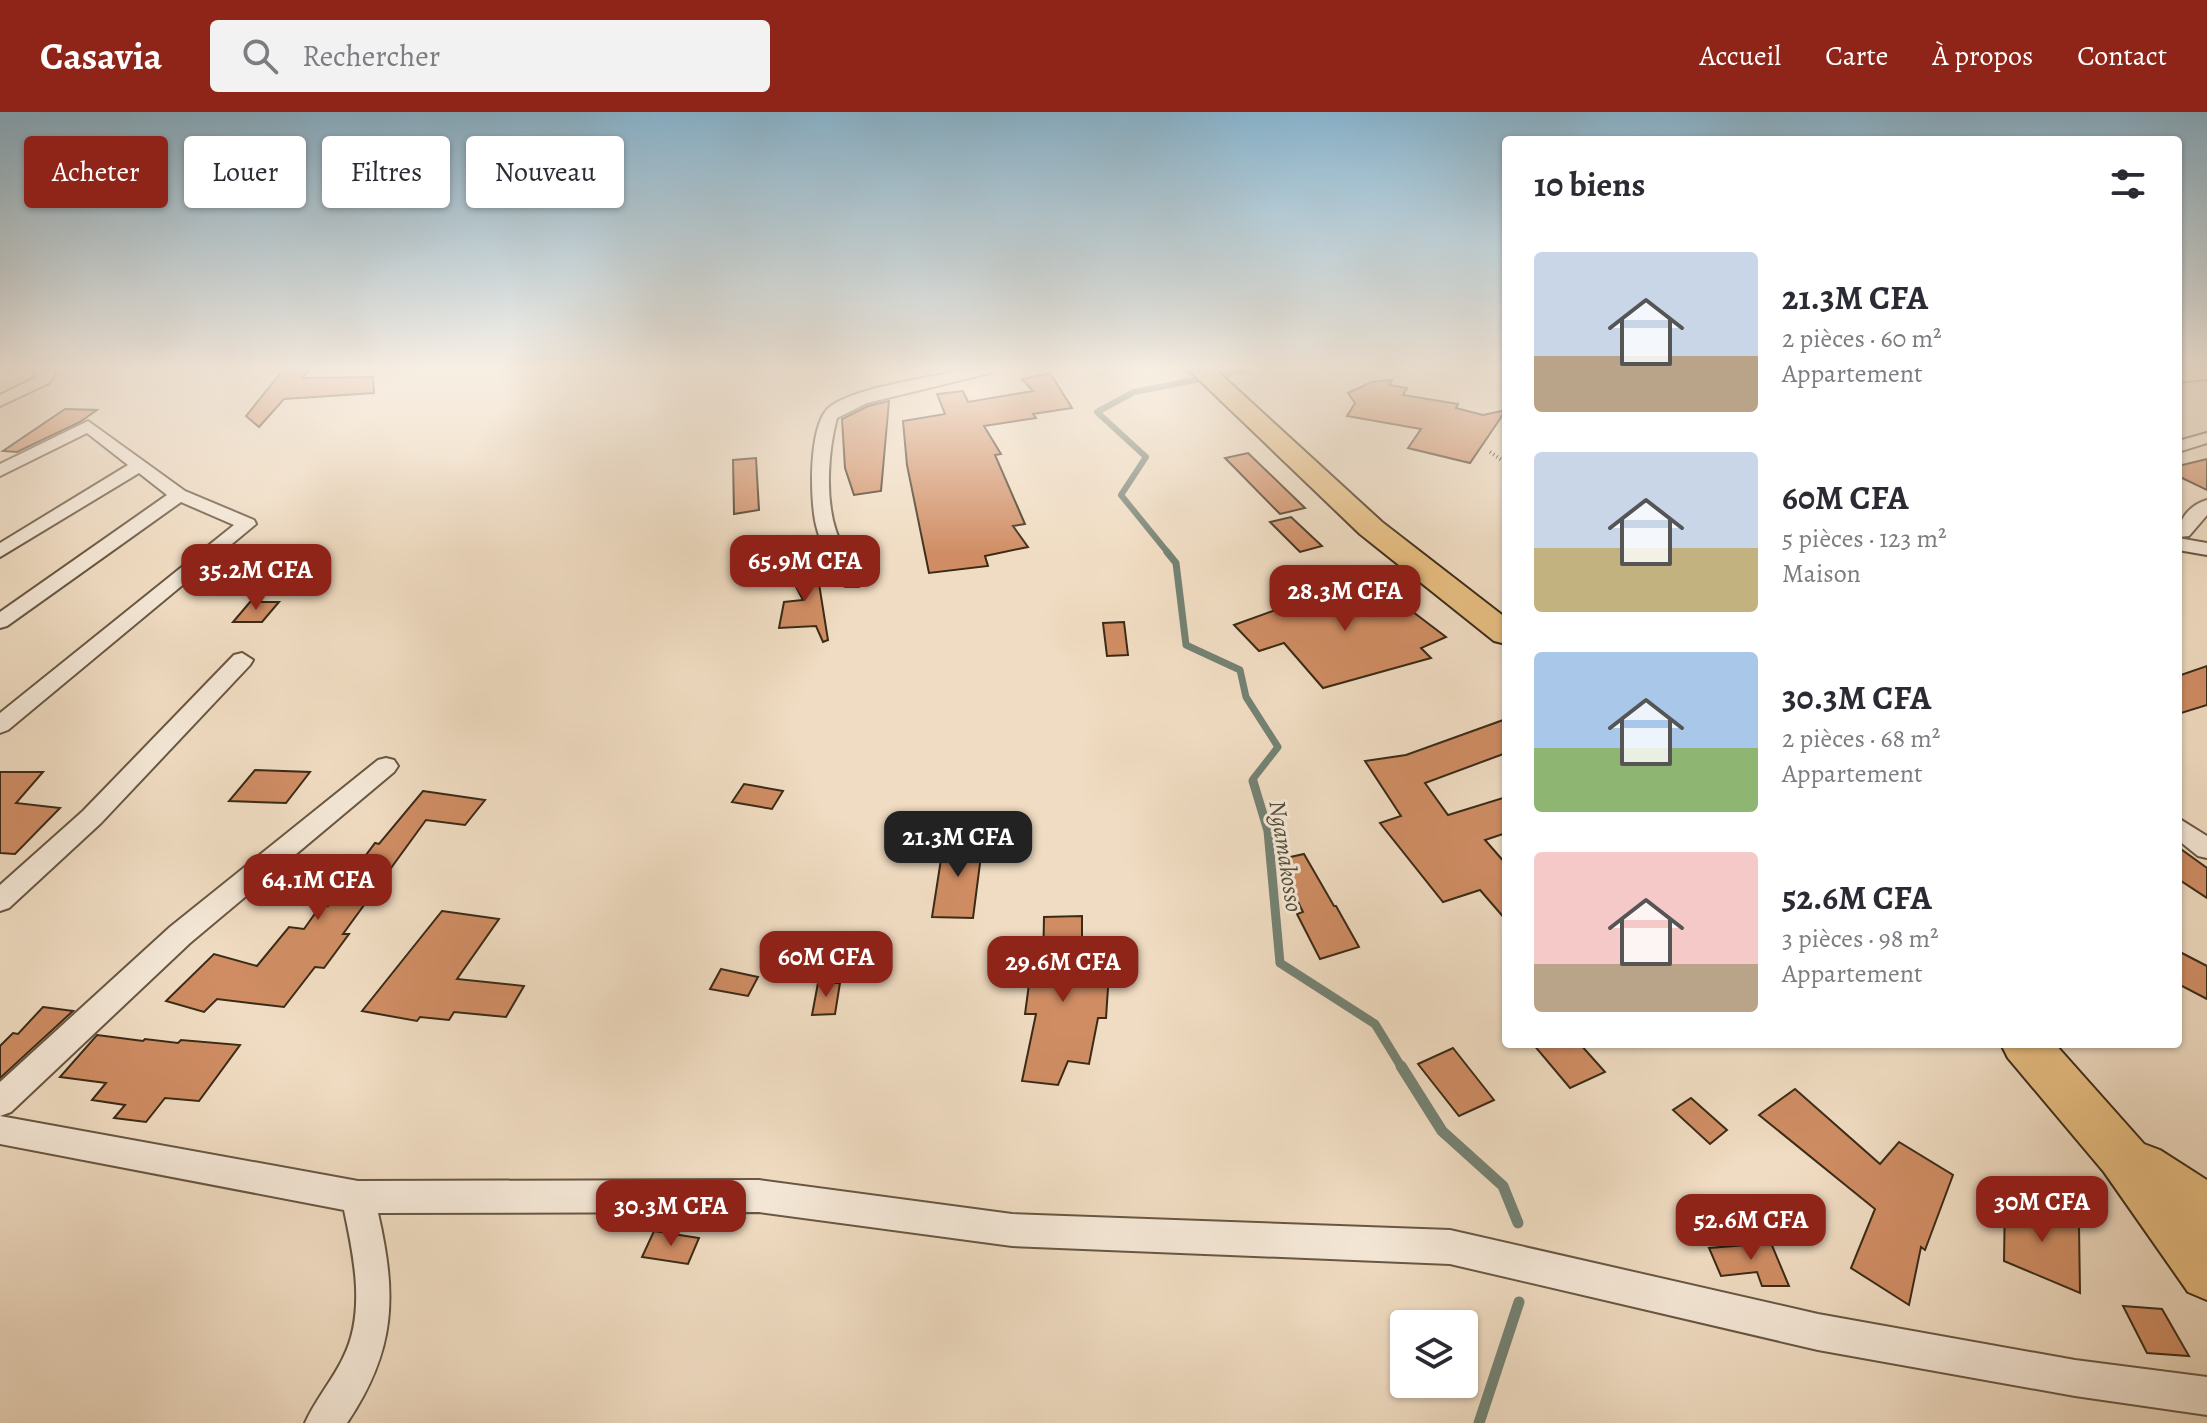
<!DOCTYPE html>
<html lang="fr">
<head>
<meta charset="utf-8">
<style>
	:root { --surface:#fff; --page:#f2f2f3; --text:#2b2b33; --muted:#7c7c81; --accent:#8f2418 }
	body { margin:0; font-family:Alegreya,serif; background:var(--page); color:var(--text); height:100vh; display:flex; flex-direction:column; font-size:30px; white-space:nowrap }
	* { box-sizing:border-box; margin:0 }
	p { font-size:26px; color:var(--muted) }
	.icon { flex:none; width:44px; height:44px; fill:none; stroke:currentColor; stroke-width:2; stroke-linecap:round; stroke-linejoin:round }
	.map { position:relative; flex:1; overflow:hidden }
	.side { position:absolute; left:1502px; top:24px; width:680px; height:912px; display:flex; flex-direction:column; background:var(--surface); border-radius:8px; box-shadow:0 2px 6px #0004 }
	.side>* { flex:none }
	.guide { position:absolute; left:24px; top:24px; width:760px; height:72px; display:flex; gap:16px }
	.fabs { position:absolute; left:1390px; top:1198px; display:grid; gap:16px }
	.fabs a { display:grid; place-items:center; width:88px; height:88px; border-radius:8px; background:var(--surface); box-shadow:0 2px 6px #0004; font-size:40px }
	.price { position:absolute; translate:-50% -68px; padding:0 18px; border-radius:16px; background:var(--accent); color:#fff; font-size:26px; line-height:52px; filter:drop-shadow(0 2px 4px #0008) }
	.price::after { content:''; position:absolute; left:50%; top:48px; width:24px; height:18px; margin-left:-12px; background:inherit; clip-path:polygon(0 0,100% 0,50% 100%) }
	.price.on { background:#222; color:#fff }
	ul { padding:0; list-style:none }
	li { display:flex; align-items:center; gap:24px; height:200px; padding:0 32px }
	li span { display:grid; place-items:center; flex:none; width:224px; height:160px; border-radius:8px; color:#555 }
	li>.icon { margin-inline-start:auto }
	span .icon { width:96px; height:96px; fill:#fffc; stroke-width:1 }
	li b { font-size:34px }
	h2 { display:flex; justify-content:space-between; align-items:center; height:96px; padding:0 32px; font-size:34px }
	.tag { padding:0 28px; border-radius:8px; background:var(--surface); box-shadow:0 2px 6px #0004; font-size:28px; line-height:72px }
	.tag.on { background:var(--accent); color:#fff }
	header { display:flex; align-items:center; gap:48px; box-sizing:border-box; height:112px; padding:0 40px; background:var(--accent); color:#fff }
	header strong { font-size:38px }
	nav { display:flex; gap:44px; margin-inline-start:auto; font-size:28px }
	.search { width:560px; height:72px; background:var(--page); display:flex; align-items:center; gap:20px; box-sizing:border-box; padding:0 28px; border-radius:8px; color:var(--muted); font-size:30px }
	.map>svg:first-child { display:block }
	.lines { fill:none; stroke-linecap:round; stroke-linejoin:round }
	.stream-far3 { stroke:#748273; stroke-width:6 }
	.stream-far2 { stroke:#748273; stroke-width:7 }
	.stream-far1 { stroke:#748273; stroke-width:9 }
	.stream { stroke:#748273; stroke-width:11 }
	.building { fill:#d08d64; stroke:#3a2b17; stroke-width:2 }
	.minor-casing { stroke:#685742; stroke-width:4 }
	.primary-casing { stroke:#3a2b17; stroke-width:4 }
	.path { stroke:#3a2b17; stroke-width:4; stroke-dasharray:1 3; stroke-linecap:butt }
	.minor { fill:#f5e8d7; fill-rule:evenodd }
	.primary { fill:#e8be81; fill-rule:evenodd }
	.labels { text-anchor:middle; dominant-baseline:central; stroke-width:6; stroke-linejoin:round; paint-order:stroke }
	.water-label { font-size:24px; font-style:italic; fill:#524f3d; stroke:#f5e8d7 }
</style>
</head>
<body>
<header>
<strong>Casavia</strong>
<div class="search"><svg class="icon" aria-label="search" viewBox="0 0 24 24"><circle cx="10" cy="10" r="6"/><path d="M15 15l6 6"/></svg>Rechercher</div>
<nav><a>Accueil</a><a>Carte</a><a>À propos</a><a>Contact</a></nav>
</header>
<div class="map">
<svg width="2207" height="1311" viewBox="0 0 2207 1311">
	<rect width="100%" height="100%" fill="#f0dcc2"/>
	<filter id="stains"><feTurbulence type="fractalNoise" baseFrequency=".0025" numOctaves="4"/><feColorMatrix values="0 0 0 0 .2 0 0 0 0 .09 0 0 0 0 .02 0 0 0 .5 -.17"/></filter>
	<radialGradient id="worn" r=".72"><stop offset=".6" stop-color="#630" stop-opacity="0"/><stop offset="1" stop-color="#630" stop-opacity=".3"/></radialGradient>
	<g class="lines">
		<path class="stream-far3" d="M1169,442l-48,-59 25,-38 -49,-45 37,-20 113,-22"/>
		<path class="stream-far2" d="M1167,440l9,11 10,82 54,25 6,27 32,50 -25,32 1,4"/>
		<path class="stream-far1" d="M1253,669l15,50 12,132 95,61 27,44"/>
		<g class="stream">
			<path d="M1401,954l41,65 61,55 15,37"/>
			<path d="M1479,1311l40,-121"/>
		</g>
	</g>
	<g class="building">
		<path d="M283,258h26l-6,8 70,-1 1,16 -90,6 -25,28 -13,-11z"/>
		<path d="M1050,261l22,35 -39,6 3,4 -52,8 17,28 -6,1 30,69 -12,2 15,21 -43,9 3,10 -59,7 -22,-108 -4,-44 42,-7 -8,-20 26,-3 5,11 65,-11 -11,-12z"/>
		<path d="M1392,268l-3,5 18,3 -4,7 55,9 -2,4 27,7 23,-5 -36,53 -62,-15 13,-19 -74,-13 8,-13 -7,-10 24,-11z"/>
		<path d="M889,289l-8,90 -27,4 -9,-27 -3,-49 26,-13z"/>
		<path d="M65,297l32,1 -17,12 -63,30 -14,-1z"/>
		<path d="M1248,341l57,55 -25,6 -55,-56z"/>
		<path d="M756,346l3,52 -25,4 -1,-54z"/>
		<path d="M2207,347v31l-29,-14v-10z"/>
		<path d="M1291,405l31,29 -22,6 -30,-30z"/>
		<path d="M816,453l12,75 -5,2 -7,-16 -37,2 5,-26 19,-2 -16,-30z"/>
		<path d="M1367,465l79,60 -25,11 10,10 -108,30 -39,-45 -25,8 -25,-26z"/>
		<path d="M250,490h29l-17,20h-29z"/>
		<path d="M1124,510l4,33 -21,1 -4,-33z"/>
		<path d="M2207,554v39l-29,9v-38z"/>
		<path d="M1506,607v34l-81,30 23,32 58,-18v36l-21,7 21,24v56l-26,-30 -37,12 -63,-79 21,-7 -36,-55 41,-6z"/>
		<path d="M255,658l55,2 -24,31 -57,-2z"/>
		<path d="M0,660h43l-27,31 44,5 -45,46 -15,-1z"/>
		<path d="M744,672l39,7 -11,18 -40,-7z"/>
		<path d="M423,679l62,9 -20,25 -39,-5 -83,114h6l-25,34 -9,-1 -31,40 -67,-8 -13,13 -38,-11 48,-47 43,12 32,-39 15,2 17,-24 7,1 47,-63 4,1z"/>
		<path d="M944,728h39l-10,78 -41,-1z"/>
		<path d="M2178,735l29,21v30l-29,-19z"/>
		<path d="M1304,742l30,52h2l23,41 -39,12 -23,-45 6,-2 -26,-52z"/>
		<path d="M442,799l57,8 -42,60 67,7 -18,31 -52,-5 -5,8 -29,-3 -3,4 -55,-10z"/>
		<path d="M1082,804v55l27,2 -3,45h-8l-9,46 -21,-3 -10,24 -36,-4 14,-67h-11l6,-45h12l1,-52z"/>
		<path d="M2178,839l29,15v33l-29,-15z"/>
		<path d="M721,857l37,8 -10,19 -38,-7z"/>
		<path d="M818,871h22l-5,31 -23,1z"/>
		<path d="M43,895l30,4 -73,67v-32l13,-13 5,1z"/>
		<path d="M97,923l46,6 2,-2 33,4 3,-3 59,5 -41,56 -34,-3 -19,24 -32,-4 11,-13 -33,-5 14,-17 -46,-6z"/>
		<path d="M1533,932h47l25,28 -35,16z"/>
		<path d="M1453,936l41,52 -35,16 -41,-52z"/>
		<path d="M1795,977l85,75 19,-22 54,33 -28,75 -4,-3 -12,58 -58,-37 24,-59 -116,-94z"/>
		<path d="M1691,986l36,32 -17,14 -37,-34z"/>
		<path d="M2005,1084l74,30 1,67 -76,-32z"/>
		<path d="M654,1119l45,7 -11,26 -46,-7z"/>
		<path d="M1745,1130l26,1 18,43h-27l-5,-14 -36,4 -12,-28 37,-3z"/>
		<path d="M2123,1194l39,3 27,47 -42,-3z"/>
	</g>
	<g class="lines">
		<defs>
			<g id="minor">
				<path d="M33,258h19l3,4 -6,9 -49,23v-11l37,-18z"/>
				<path d="M962,258h30l-2,3 -123,30 -30,15c-9,33 -12,80 -1,113 6,18 17,34 26,51l-3,4h-14c-12,-18 -24,-40 -29,-61 -6,-25 -8,-104 15,-119 27,-19 97,-28 131,-36z"/>
				<path d="M2207,258v9l-29,3v-10z"/>
				<path d="M88,309l97,70 69,29 2,4 -248,206 -8,3v-20l234,-188 -53,-23 -174,124 -7,2v-16l167,-117 -28,-22 -139,84v-14l128,-78 -41,-32 -87,43v-12z"/>
				<path d="M2207,321v10l-29,9v-11z"/>
				<path d="M2207,388v15l-18,21 -11,1c0,-18 12,-32 29,-37z"/>
				<path d="M2178,426l29,5v12l-29,-5z"/>
				<path d="M242,541l11,7 -3,5 -149,158 -92,85 -9,3v-26l83,-74 151,-156z"/>
				<path d="M386,646l8,2 4,6 -4,6 -204,171 -179,169 -11,4v-34l170,-155 208,-167z"/>
				<path d="M2178,706l29,18v22l-9,-2 -20,-16z"/>
				<path d="M0,1004l358,65 401,-1 253,34 438,16 368,84 257,46 132,17v38l-132,-19 -257,-46 -368,-86 -438,-18 -253,-34 -381,1c19,83 18,137 -31,210h-42c10,-23 27,-42 38,-65 23,-45 11,-101 1,-148l-344,-66z"/>
			</g>
			<g id="primary">
				<path d="M1189,258h27l166,152 124,96v26l-12,-3 -134,-107z"/>
				<path d="M2001,932h54l89,100 16,6 47,30v120l-19,-8 -84,-120 -96,-114z"/>
			</g>
		</defs>
		<use href="#minor" class="minor-casing"/>
		<use href="#primary" class="primary-casing"/>
		<path class="path" d="M1490,340l16,11"/>
		<use href="#minor" class="minor"/>
		<use href="#primary" class="primary"/>
	</g>
	<linearGradient id="sky" x2="0" y2="1"><stop stop-color="#89b7d2"/><stop offset="0.58" stop-color="#f8efe4"/><stop offset="1" stop-color="#f8efe4" stop-opacity="0"/></linearGradient>
	<rect width="2207" height="442" fill="url(#sky)"/>
	<g class="labels">
		<g class="water-label">
			<text transform="translate(1286 744) rotate(81)">Ngamakosso</text>
		</g>
	</g>
	<rect width="100%" height="100%" filter="url(#stains)"/>
	<rect width="100%" height="100%" fill="url(#worn)"/>
</svg>
<div class="fabs">
<a><svg class="icon" aria-label="layers" viewBox="0 0 24 24"><path d="M12 4l9 5-9 5-9-5zM3 14l9 5 9-5"/></svg></a>
</div>
<b class="price" style="left:805px;top:491px">65.9M CFA</b>
<b class="price" style="left:256px;top:500px">35.2M CFA</b>
<b class="price" style="left:1345px;top:521px">28.3M CFA</b>
<b class="price on" style="left:958px;top:767px">21.3M CFA</b>
<b class="price" style="left:318px;top:810px">64.1M CFA</b>
<b class="price" style="left:826px;top:887px">60M CFA</b>
<b class="price" style="left:1063px;top:892px">29.6M CFA</b>
<b class="price" style="left:2042px;top:1132px">30M CFA</b>
<b class="price" style="left:671px;top:1136px">30.3M CFA</b>
<b class="price" style="left:1751px;top:1150px">52.6M CFA</b>
<div class="guide">
<a class="tag on">Acheter</a>
<a class="tag">Louer</a>
<a class="tag">Filtres</a>
<a class="tag">Nouveau</a>
</div>
<section class="side">
<h2>10 biens<svg class="icon" aria-label="filters" viewBox="0 0 24 24"><path d="M4 7h16M4 17h16"/><circle cx="9" cy="7" r="2"/><circle cx="15" cy="17" r="2"/></svg></h2>
<ul>
<li><span style="background:linear-gradient(#c9d6e8 65%,#b9a48a 0)"><svg class="icon" aria-label="home" viewBox="0 0 24 24"><path d="M3 11l9-7 9 7M6 9v11h12V9"/></svg></span><div><b>21.3M CFA</b><p>2 pièces · 60 m²</p><p>Appartement</p></div></li>
<li><span style="background:linear-gradient(#c9d6e8 60%,#c2b280 0)"><svg class="icon" aria-label="home" viewBox="0 0 24 24"><path d="M3 11l9-7 9 7M6 9v11h12V9"/></svg></span><div><b>60M CFA</b><p>5 pièces · 123 m²</p><p>Maison</p></div></li>
<li><span style="background:linear-gradient(#a9c7e8 60%,#8fb573 0)"><svg class="icon" aria-label="home" viewBox="0 0 24 24"><path d="M3 11l9-7 9 7M6 9v11h12V9"/></svg></span><div><b>30.3M CFA</b><p>2 pièces · 68 m²</p><p>Appartement</p></div></li>
<li><span style="background:linear-gradient(#f6c9c9 70%,#b9a48a 0)"><svg class="icon" aria-label="home" viewBox="0 0 24 24"><path d="M3 11l9-7 9 7M6 9v11h12V9"/></svg></span><div><b>52.6M CFA</b><p>3 pièces · 98 m²</p><p>Appartement</p></div></li>
</ul>
</section>
</div>
</body>
</html>
